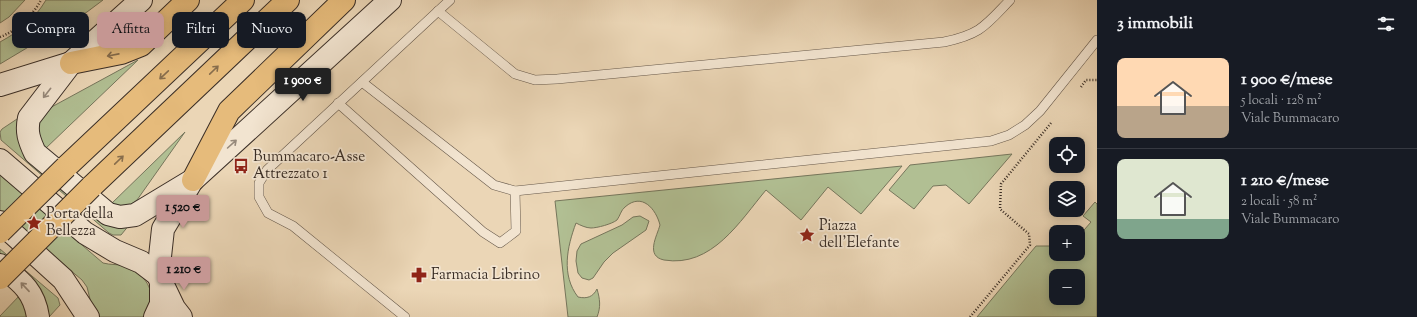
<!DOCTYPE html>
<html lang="it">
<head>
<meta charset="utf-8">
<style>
	:root { --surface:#171b24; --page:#20242c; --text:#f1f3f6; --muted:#9ea1a6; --line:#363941; --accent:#c59692 }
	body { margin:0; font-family:"Sorts Mill Goudy",serif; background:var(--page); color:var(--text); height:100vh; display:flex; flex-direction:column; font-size:15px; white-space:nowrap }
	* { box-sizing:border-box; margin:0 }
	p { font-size:13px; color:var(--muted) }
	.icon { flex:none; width:22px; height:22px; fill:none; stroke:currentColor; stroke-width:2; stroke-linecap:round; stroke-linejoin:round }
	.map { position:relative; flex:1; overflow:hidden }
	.drawer { display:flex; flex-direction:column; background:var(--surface); width:320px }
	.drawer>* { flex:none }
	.hud { position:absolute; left:12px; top:12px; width:380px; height:36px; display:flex; gap:8px }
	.fabs { position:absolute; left:1049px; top:137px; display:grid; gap:8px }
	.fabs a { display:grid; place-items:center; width:36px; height:36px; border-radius:8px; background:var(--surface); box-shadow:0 2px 10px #0003; font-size:20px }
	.price { position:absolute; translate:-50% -34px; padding:0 9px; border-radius:4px; background:var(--accent); color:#111; font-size:13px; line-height:26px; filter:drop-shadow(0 1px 2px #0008) }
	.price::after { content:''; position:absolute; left:50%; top:24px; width:12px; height:9px; margin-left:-6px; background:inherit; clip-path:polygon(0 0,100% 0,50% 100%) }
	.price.selected { background:#222; color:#fff }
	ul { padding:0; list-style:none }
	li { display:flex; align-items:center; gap:12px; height:100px; padding:0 20px }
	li+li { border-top:1px solid var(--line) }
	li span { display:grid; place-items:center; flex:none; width:112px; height:80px; border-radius:8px; color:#555 }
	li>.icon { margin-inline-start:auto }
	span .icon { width:48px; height:48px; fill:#fffc; stroke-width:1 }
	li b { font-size:17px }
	h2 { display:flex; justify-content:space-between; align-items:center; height:48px; padding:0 20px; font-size:17px }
	.tag { padding:0 14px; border-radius:8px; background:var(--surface); box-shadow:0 2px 10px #0003; font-size:14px; line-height:36px }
	.tag.selected { background:var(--accent); color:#111 }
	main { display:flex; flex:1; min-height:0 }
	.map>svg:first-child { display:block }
	.green { fill:#b1bf93; stroke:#76765c; fill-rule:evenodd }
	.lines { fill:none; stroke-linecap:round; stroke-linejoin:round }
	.lane-casing { stroke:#66584a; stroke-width:10 }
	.secondary-casing { stroke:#3a2e26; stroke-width:24 }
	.primary-casing { stroke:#3a2e26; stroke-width:24 }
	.path { stroke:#3a2e26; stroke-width:2.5; stroke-dasharray:1 2; stroke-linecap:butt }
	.lane { stroke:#f2e4d0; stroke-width:9 }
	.secondary { stroke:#f2e4d0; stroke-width:22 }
	.primary { stroke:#e6bb7b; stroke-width:22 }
	.primary-bridge-casing { stroke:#3a2e26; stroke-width:24; stroke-linecap:butt }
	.primary-bridge { stroke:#e6bb7b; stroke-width:22 }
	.oneway { stroke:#876d4c }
	.oneway2 { stroke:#96897b }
	.labels { text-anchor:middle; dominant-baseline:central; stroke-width:3.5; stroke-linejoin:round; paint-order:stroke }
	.poi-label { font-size:15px; fill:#3a2e26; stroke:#f2e4d0; text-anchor:start }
</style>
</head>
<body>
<main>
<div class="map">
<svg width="1097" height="317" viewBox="0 0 1097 317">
	<rect width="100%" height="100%" fill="#ebd6b6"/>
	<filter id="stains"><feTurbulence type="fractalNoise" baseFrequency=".005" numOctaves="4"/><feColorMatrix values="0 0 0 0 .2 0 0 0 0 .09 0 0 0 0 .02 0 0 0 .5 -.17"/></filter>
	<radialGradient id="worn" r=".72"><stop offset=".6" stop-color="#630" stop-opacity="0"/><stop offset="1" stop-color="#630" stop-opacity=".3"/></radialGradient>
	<g class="green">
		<path d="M0,0h25l-16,17 -9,6z"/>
		<path d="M46,0h57l-16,12 -87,52v-22c20,-11 34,-22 46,-42z"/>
		<path d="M138,60l-93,89c-7,-18 -11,-22 1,-39z"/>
		<path d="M23,115l-4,15 111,94 -9,11h-8l-4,-2 -108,-93 -1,-8 2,-3z"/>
		<path d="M185,132l-48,68 -11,8 -16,-3z"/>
		<path d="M1012,154l-43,50 -23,-19 -13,1 -19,23 -25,-19 21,-25z"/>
		<path d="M902,166l-41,48 -33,-27 -27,33 -35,-30c-26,31 -54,78 -102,70 -19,-4 -7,-24 -4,-35 -4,-16 -18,-33 -35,-18 -4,3 -5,9 -8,13 -5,4 -20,8 -26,8 -5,0 -11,-3 -15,-5 -9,24 -15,52 2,74 9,2 15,0 19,-8 3,10 4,18 0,28h-29l-13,-116z"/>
		<path d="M0,175l103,88c7,2 15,1 22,3 23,9 35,30 18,51h-45l-7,-14 -4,-16 -5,-7 -82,-69z"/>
		<path d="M1095,202l2,2v113h-120l59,-71h20v8h22v-17l13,-15 -8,-6zM1056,276h22v22h-22z"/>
		<path d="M640,216l9,5 -3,9 -33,23 -9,9 -11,16 -4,2 -7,-2 -4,-5 -2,-12 1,-10 4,-7 41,-19 11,-8z"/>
		<path d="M0,249l58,49 2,7 -11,12h-3l-46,-62z"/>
		<path d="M21,294l9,23h-30v-1z"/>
	</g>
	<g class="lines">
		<defs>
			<g id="lane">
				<path d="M438,11l77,63 20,6 22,-1 387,-37c37,-8 41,-16 66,-42"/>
				<path d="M362,82l132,103 21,6 476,-50 18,-6 16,-10 15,-14 57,-71"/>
				<path d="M338,103l145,129 17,11 16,-12 -1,-40"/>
				<path d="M405,317l-112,-91 -25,-13 -9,-16v-14l8,-13 183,-170"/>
			</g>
			<g id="secondary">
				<path d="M141,0l-70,63 -42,55c-3,14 0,22 6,35l73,61 12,3 15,-2 58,-35 197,-180"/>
				<path d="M0,85l71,-22"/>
				<path d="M0,160l85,73 30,18 26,11 17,13"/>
				<path d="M0,222l63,57 25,38"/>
				<path d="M0,265c20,16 34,25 38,52"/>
				<path d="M162,283l12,25 7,9"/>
				<path d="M155,317l6,-13v-22l-3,-7 5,-46 27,-45"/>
			</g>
			<g id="primary">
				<path d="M71,63l50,-10 20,-8 47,-45"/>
				<path d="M66,167l177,-167"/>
				<path d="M193,180l36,-69 115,-111"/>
				<path d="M91,187l197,-187"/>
			</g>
		</defs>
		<use href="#lane" class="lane-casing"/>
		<use href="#secondary" class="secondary-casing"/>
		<use href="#primary" class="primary-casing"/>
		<g class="path">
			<path d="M0,37c17,-6 33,-22 41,-37"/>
			<path d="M1081,87l5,-7h11"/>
			<path d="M970,317l60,-72 -1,-11 -29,-25 1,-25 50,-61"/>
		</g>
		<use href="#lane" class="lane"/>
		<use href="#secondary" class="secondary"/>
		<use href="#primary" class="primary"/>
		<defs>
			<g id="primary-bridge">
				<path d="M0,232l66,-65"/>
				<path d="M0,278l91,-91"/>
			</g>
		</defs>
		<use href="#primary-bridge" class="primary-bridge-casing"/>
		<use href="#primary-bridge" class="primary-bridge"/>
	</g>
	<defs><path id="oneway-shaft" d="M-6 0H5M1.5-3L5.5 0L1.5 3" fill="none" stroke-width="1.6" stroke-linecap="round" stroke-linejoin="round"/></defs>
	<g class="oneway">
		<use href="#oneway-shaft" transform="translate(113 55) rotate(169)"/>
		<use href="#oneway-shaft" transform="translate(214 70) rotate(-44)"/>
		<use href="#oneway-shaft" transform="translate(164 75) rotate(137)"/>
		<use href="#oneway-shaft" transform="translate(119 160) rotate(-44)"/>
	</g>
	<g class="oneway2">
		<use href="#oneway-shaft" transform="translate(47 93) rotate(128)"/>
		<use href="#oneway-shaft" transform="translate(232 144) rotate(-42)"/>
		<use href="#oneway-shaft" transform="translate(25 287) rotate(-133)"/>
	</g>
	<defs>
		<symbol id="bus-bare" viewBox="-9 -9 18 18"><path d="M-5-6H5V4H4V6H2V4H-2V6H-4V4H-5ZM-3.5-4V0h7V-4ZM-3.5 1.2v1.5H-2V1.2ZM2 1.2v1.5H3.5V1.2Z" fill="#8f2418" stroke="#f2e4d0" stroke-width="2.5" paint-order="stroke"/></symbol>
		<symbol id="sight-bare" viewBox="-9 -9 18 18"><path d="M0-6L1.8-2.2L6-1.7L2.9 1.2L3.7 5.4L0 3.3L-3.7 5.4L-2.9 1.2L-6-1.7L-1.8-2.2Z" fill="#8f2418" stroke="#f2e4d0" stroke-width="2.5" paint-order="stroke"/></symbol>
		<symbol id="pharmacy-bare" viewBox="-9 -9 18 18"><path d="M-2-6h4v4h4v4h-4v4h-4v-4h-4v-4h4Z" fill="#8f2418" stroke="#f2e4d0" stroke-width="2.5" paint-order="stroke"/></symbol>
	</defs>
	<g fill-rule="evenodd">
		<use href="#bus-bare" x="230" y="155" width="22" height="22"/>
		<use href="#sight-bare" x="23" y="212" width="22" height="22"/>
		<use href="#sight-bare" x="796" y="224" width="22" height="22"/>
		<use href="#pharmacy-bare" x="408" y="264" width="22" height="22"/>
	</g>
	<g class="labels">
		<g class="poi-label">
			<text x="253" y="157">Bummacaro-Asse<tspan x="253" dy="17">Attrezzato 1</tspan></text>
			<text x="46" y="214">Porta della<tspan x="46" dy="17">Bellezza</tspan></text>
			<text x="819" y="226">Piazza<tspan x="819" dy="17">dell'Elefante</tspan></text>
			<text x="431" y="275">Farmacia Librino</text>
		</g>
	</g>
	<rect width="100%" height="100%" filter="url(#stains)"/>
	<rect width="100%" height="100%" fill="url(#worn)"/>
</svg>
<div class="fabs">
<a><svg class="icon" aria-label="locate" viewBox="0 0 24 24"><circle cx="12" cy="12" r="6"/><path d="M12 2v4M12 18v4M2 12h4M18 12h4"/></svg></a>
<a><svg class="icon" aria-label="layers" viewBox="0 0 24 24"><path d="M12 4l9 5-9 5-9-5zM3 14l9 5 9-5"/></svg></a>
<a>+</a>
<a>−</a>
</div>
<b class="price selected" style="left:303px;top:102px">1 900 €</b>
<b class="price" style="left:183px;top:229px">1 520 €</b>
<b class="price" style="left:184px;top:291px">1 210 €</b>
<div class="hud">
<a class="tag">Compra</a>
<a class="tag selected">Affitta</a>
<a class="tag">Filtri</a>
<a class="tag">Nuovo</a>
</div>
</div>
<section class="drawer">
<h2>3 immobili<svg class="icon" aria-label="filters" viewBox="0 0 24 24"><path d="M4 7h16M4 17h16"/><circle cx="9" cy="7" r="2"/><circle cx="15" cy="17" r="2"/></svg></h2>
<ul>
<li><span style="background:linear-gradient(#ffd9b3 60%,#b9a48a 0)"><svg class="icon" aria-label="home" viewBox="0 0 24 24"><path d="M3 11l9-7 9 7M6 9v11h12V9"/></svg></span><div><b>1 900 €/mese</b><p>5 locali · 128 m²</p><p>Viale Bummacaro</p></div></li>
<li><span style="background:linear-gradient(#dfe7d0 75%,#7fa58c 0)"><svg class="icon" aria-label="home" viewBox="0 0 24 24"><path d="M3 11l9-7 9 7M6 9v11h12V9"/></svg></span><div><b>1 210 €/mese</b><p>2 locali · 58 m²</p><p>Viale Bummacaro</p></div></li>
</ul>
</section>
</main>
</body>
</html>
